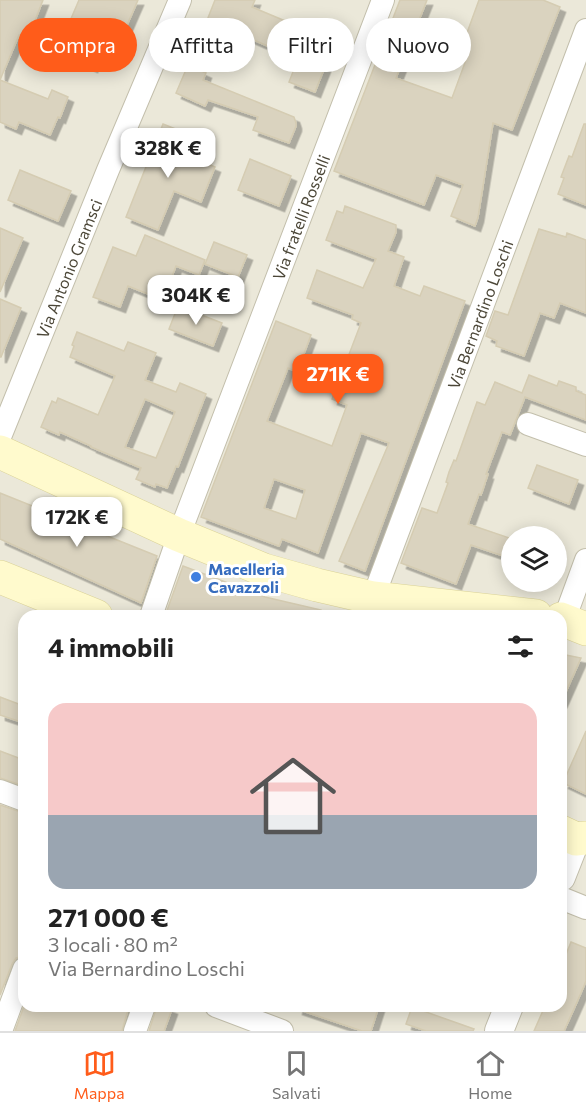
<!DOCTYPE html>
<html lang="it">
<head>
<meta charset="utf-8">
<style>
	:root { --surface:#fff; --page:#f2f2f2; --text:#222; --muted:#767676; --line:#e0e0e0; --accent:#ff5c1a }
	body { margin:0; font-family:Commissioner,sans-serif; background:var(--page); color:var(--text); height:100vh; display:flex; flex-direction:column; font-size:22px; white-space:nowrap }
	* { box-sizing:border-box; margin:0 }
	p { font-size:20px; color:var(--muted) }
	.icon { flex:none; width:33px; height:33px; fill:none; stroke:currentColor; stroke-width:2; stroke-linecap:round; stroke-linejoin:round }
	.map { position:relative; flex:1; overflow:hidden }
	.details { position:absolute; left:18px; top:610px; width:549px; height:402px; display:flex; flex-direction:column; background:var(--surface); border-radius:18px; box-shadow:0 3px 15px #0003 }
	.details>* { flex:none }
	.hud { position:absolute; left:18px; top:18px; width:550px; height:54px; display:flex; gap:12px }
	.tools { position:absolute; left:501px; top:526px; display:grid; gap:12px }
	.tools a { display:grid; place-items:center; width:66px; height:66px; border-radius:50%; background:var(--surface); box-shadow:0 3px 15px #0003; font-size:30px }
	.price { position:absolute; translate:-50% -51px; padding:0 14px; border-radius:12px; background:#fff; color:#222; font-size:20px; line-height:39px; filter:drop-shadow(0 2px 3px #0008) }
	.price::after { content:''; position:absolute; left:50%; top:36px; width:18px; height:14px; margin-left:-9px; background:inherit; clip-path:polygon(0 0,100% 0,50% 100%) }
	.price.selected { background:var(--accent); color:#fff }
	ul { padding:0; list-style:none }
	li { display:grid; align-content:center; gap:12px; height:318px; padding:0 30px }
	li span { display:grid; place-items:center; height:186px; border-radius:18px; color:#555 }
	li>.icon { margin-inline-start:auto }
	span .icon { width:108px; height:108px; fill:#fffc; stroke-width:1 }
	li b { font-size:26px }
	h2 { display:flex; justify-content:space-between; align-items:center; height:72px; padding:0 30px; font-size:26px }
	.tag { padding:0 21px; border-radius:27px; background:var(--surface); box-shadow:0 3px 15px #0003; font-size:21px; line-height:54px }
	.tag.selected { background:var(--accent); color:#fff }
	.tabs { display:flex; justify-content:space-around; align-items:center; height:84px; border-top:2px solid var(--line); background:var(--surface); font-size:16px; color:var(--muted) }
	.tabs a { display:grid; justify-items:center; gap:3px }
	.tabs .selected { color:var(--accent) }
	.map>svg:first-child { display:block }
	.residential { fill:#ebe8d9; fill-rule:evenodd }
	.building { fill:#dad3bf; stroke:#d5ccb2; stroke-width:1.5; fill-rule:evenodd; filter:url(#shadow) }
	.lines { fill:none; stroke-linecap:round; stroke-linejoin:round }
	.minor-casing { stroke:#c3bfac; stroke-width:24 }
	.tertiary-casing { stroke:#c3bfac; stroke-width:30 }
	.secondary-casing { stroke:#dad297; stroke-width:34 }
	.minor { stroke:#fff; stroke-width:22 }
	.tertiary { stroke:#fff; stroke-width:28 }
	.secondary { stroke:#fffacd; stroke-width:33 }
	.shop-dot { fill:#3f7fe0; stroke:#fff; stroke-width:2 }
	.labels { text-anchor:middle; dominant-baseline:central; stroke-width:6; stroke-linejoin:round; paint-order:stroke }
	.street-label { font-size:16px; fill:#4c4738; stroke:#fff }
	.shop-label { font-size:16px; font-weight:bold; fill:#366cbe; stroke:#fff; text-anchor:start }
</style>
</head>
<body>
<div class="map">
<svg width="586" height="1031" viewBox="0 0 586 1031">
	<defs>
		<filter id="shadow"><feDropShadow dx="5.5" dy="5.5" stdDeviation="0" flood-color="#0004"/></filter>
	</defs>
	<rect width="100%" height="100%" fill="#f7f5eb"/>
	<path class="residential" d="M0,0h586v1031h-586zM512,537h44v45h-44zM24,616h537v390h-537z"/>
	<g class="building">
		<path d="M0,0h43l-9,23 -2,-1 -6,15 -7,-2 -19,45 48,19 4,-9 16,7 -8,21 -2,-1 -8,18 -31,-13 -3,7 -16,-7z"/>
		<path d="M79,0h59l-25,57 -14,-6 -7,16 -32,-15 7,-16 -3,-1z"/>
		<path d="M215,0h40l-3,7 38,16 -2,4 33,13 -3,9 12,5 -15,38 -26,-10 9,-23 -56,-24 -8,19 -26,-11 2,-7 -8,-3z"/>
		<path d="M400,0h27l-31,78 56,20 14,-38 -14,-5 5,-16 7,2 15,-41h64l17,7 -48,123 -19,-7 -15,94 -3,9 -24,-10 12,-31 -27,-10 -12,30 -90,-34z"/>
		<path d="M188,65l18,8 -3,7 91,37 2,6v3l-7,17 -36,-13 5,-13 -50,-17 -3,6 -29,-13z"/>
		<path d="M163,124l25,10 -8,19 35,14 -14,35 -27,-11 -16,39 -32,-13z"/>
		<path d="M584,124h2v81l-28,-11 6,-16 -3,-1 8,-21 3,1z"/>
		<path d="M250,159l41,17 -12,30 -41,-16z"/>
		<path d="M20,170l51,21 -13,30 -50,-21z"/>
		<path d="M345,206l51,19v7l-8,19 16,6 -10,29 26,10 4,-10 41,15 -100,270 -26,-10 50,-118 -28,-10 -43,120 -36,-14 -3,7 -78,-29 75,-196 35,14 -14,37 -9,-4 -21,53 65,25 15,-41 -15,-6 29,-76 -9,-4 1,-4 -46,-17 10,-28 46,18 13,-29 -50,-19 11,-29 6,2zM274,479l31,11 -9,29 -32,-11z"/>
		<path d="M0,228l23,10 -23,54z"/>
		<path d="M539,229l27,8 1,-4 19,7v73l-26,-10 -6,15 -14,-5 -16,43 -28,-10 1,-5 -11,-5 9,-25 13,4z"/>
		<path d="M145,235l60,25 -6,15 -23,-9 -13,34 -35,-14 -8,21 -27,-10 20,-50 23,9z"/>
		<path d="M214,242l33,13 -9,22 -33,-13z"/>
		<path d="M0,299l21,9 -20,49h-1z"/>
		<path d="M178,306l44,17 -9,23 -44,-17z"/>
		<path d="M77,332l47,19 4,-9 28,11 -11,27 31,12 4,-9 26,11 -28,73 -2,-1 -9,22 -11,-4 -1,3 -19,-8 5,-11 -50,-21v-1l-31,-14 -1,3 -18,-8 11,-26 4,2 2,-5 40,17 17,-39 -45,-19 4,-11 -2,-1zM145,399l30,13 -19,46 -31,-11z"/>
		<path d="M529,375l28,11 2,-5 17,6v4l10,4v25l-61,-23 -15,38 -8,-3 -16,42h2l-7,21 -2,-1 -11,30 44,15v20l-41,-14 -15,39 -55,-21 21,-55 15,5 11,-30 -2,-1 3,-10 5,-12 2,1 21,-59 8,3 10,-23 27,11z"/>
		<path d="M537,465l41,15 -9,24 -41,-16z"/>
		<path d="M0,493l157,63 -16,47 -141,-64z"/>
		<path d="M183,566l82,31 56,13 -1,6h-155z"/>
		<path d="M561,654l20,4 -20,45z"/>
		<path d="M0,697l24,9v17l-24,-8z"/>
		<path d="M586,731v63l-23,-11z"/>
		<path d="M0,751l24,9v26l-24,-8z"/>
		<path d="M0,805l24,8v143l-8,2 -4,6 -12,31z"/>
		<path d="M571,942l15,6v33l-9,21 -13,29h-30l11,-25h16v-39z"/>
		<path d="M24,1006h105l-7,25h-107z"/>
		<path d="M157,1006h7l8,3 -8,22h-15z"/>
		<path d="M298,1006h81l-8,25h-9l-65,-22z"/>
		<path d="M412,1007l62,22 -1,2h-47l-20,-7z"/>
	</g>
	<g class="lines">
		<defs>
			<g id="minor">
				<path d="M528,424l58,21"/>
				<path id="s1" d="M0,437l108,-267 72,-170"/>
				<path id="s2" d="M373,598l213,-568"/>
				<path id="s3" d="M151,616l28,-81 204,-535"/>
				<path d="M564,620l22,-60"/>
				<path d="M0,791l24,9"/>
				<path d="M561,898l25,10"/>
				<path d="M216,1006l66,25"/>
				<path d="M1,1031l23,-62"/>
				<path d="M135,1031l9,-25"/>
			</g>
			<g id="tertiary">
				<path d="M561,877l15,-38"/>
				<path d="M499,1031l10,-25"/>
			</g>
			<g id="secondary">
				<path d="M0,452l179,83 85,35 53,15 56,13 163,18"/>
				<path d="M0,577l96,39"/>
				<path d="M561,619l25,10"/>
				<path d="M561,832l15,7 10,-1"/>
			</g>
		</defs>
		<use href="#minor" class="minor-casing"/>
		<use href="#tertiary" class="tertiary-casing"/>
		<use href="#secondary" class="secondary-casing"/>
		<use href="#minor" class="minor"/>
		<use href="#tertiary" class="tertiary"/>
		<use href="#secondary" class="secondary"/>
	</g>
	<circle class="shop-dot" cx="196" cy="577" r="6"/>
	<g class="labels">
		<g class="street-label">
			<text stroke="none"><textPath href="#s3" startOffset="426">Via fratelli Rosselli</textPath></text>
			<text stroke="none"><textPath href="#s1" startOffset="182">Via Antonio Gramsci</textPath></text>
			<text stroke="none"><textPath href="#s2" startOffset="303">Via Bernardino Loschi</textPath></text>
		</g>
		<g class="shop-label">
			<text x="208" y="568">Macelleria<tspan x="208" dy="18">Cavazzoli</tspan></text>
		</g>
	</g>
</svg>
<div class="tools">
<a><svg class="icon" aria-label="layers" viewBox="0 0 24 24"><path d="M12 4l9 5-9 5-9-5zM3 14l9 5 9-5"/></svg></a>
</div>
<b class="price" style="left:168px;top:179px">328K €</b>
<b class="price" style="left:196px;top:326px">304K €</b>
<b class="price selected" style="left:338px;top:405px">271K €</b>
<b class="price" style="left:77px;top:548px">172K €</b>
<div class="hud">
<a class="tag selected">Compra</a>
<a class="tag">Affitta</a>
<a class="tag">Filtri</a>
<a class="tag">Nuovo</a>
</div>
<section class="details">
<h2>4 immobili<svg class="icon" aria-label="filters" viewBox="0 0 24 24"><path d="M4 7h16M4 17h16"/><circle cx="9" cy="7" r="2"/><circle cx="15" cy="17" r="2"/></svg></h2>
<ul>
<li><span style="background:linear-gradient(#f6c9c9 60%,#9aa5b1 0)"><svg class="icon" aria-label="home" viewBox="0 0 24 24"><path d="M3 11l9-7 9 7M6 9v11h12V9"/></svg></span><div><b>271 000 €</b><p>3 locali · 80 m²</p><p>Via Bernardino Loschi</p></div></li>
</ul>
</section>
</div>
<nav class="tabs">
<a class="selected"><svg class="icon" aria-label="map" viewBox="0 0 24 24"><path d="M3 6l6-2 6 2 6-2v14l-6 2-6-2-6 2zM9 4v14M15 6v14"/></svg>Mappa</a>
<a><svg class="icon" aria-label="saved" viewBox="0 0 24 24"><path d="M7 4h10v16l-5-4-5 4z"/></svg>Salvati</a>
<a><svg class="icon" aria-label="home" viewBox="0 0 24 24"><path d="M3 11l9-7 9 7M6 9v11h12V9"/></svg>Home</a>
</nav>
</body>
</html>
